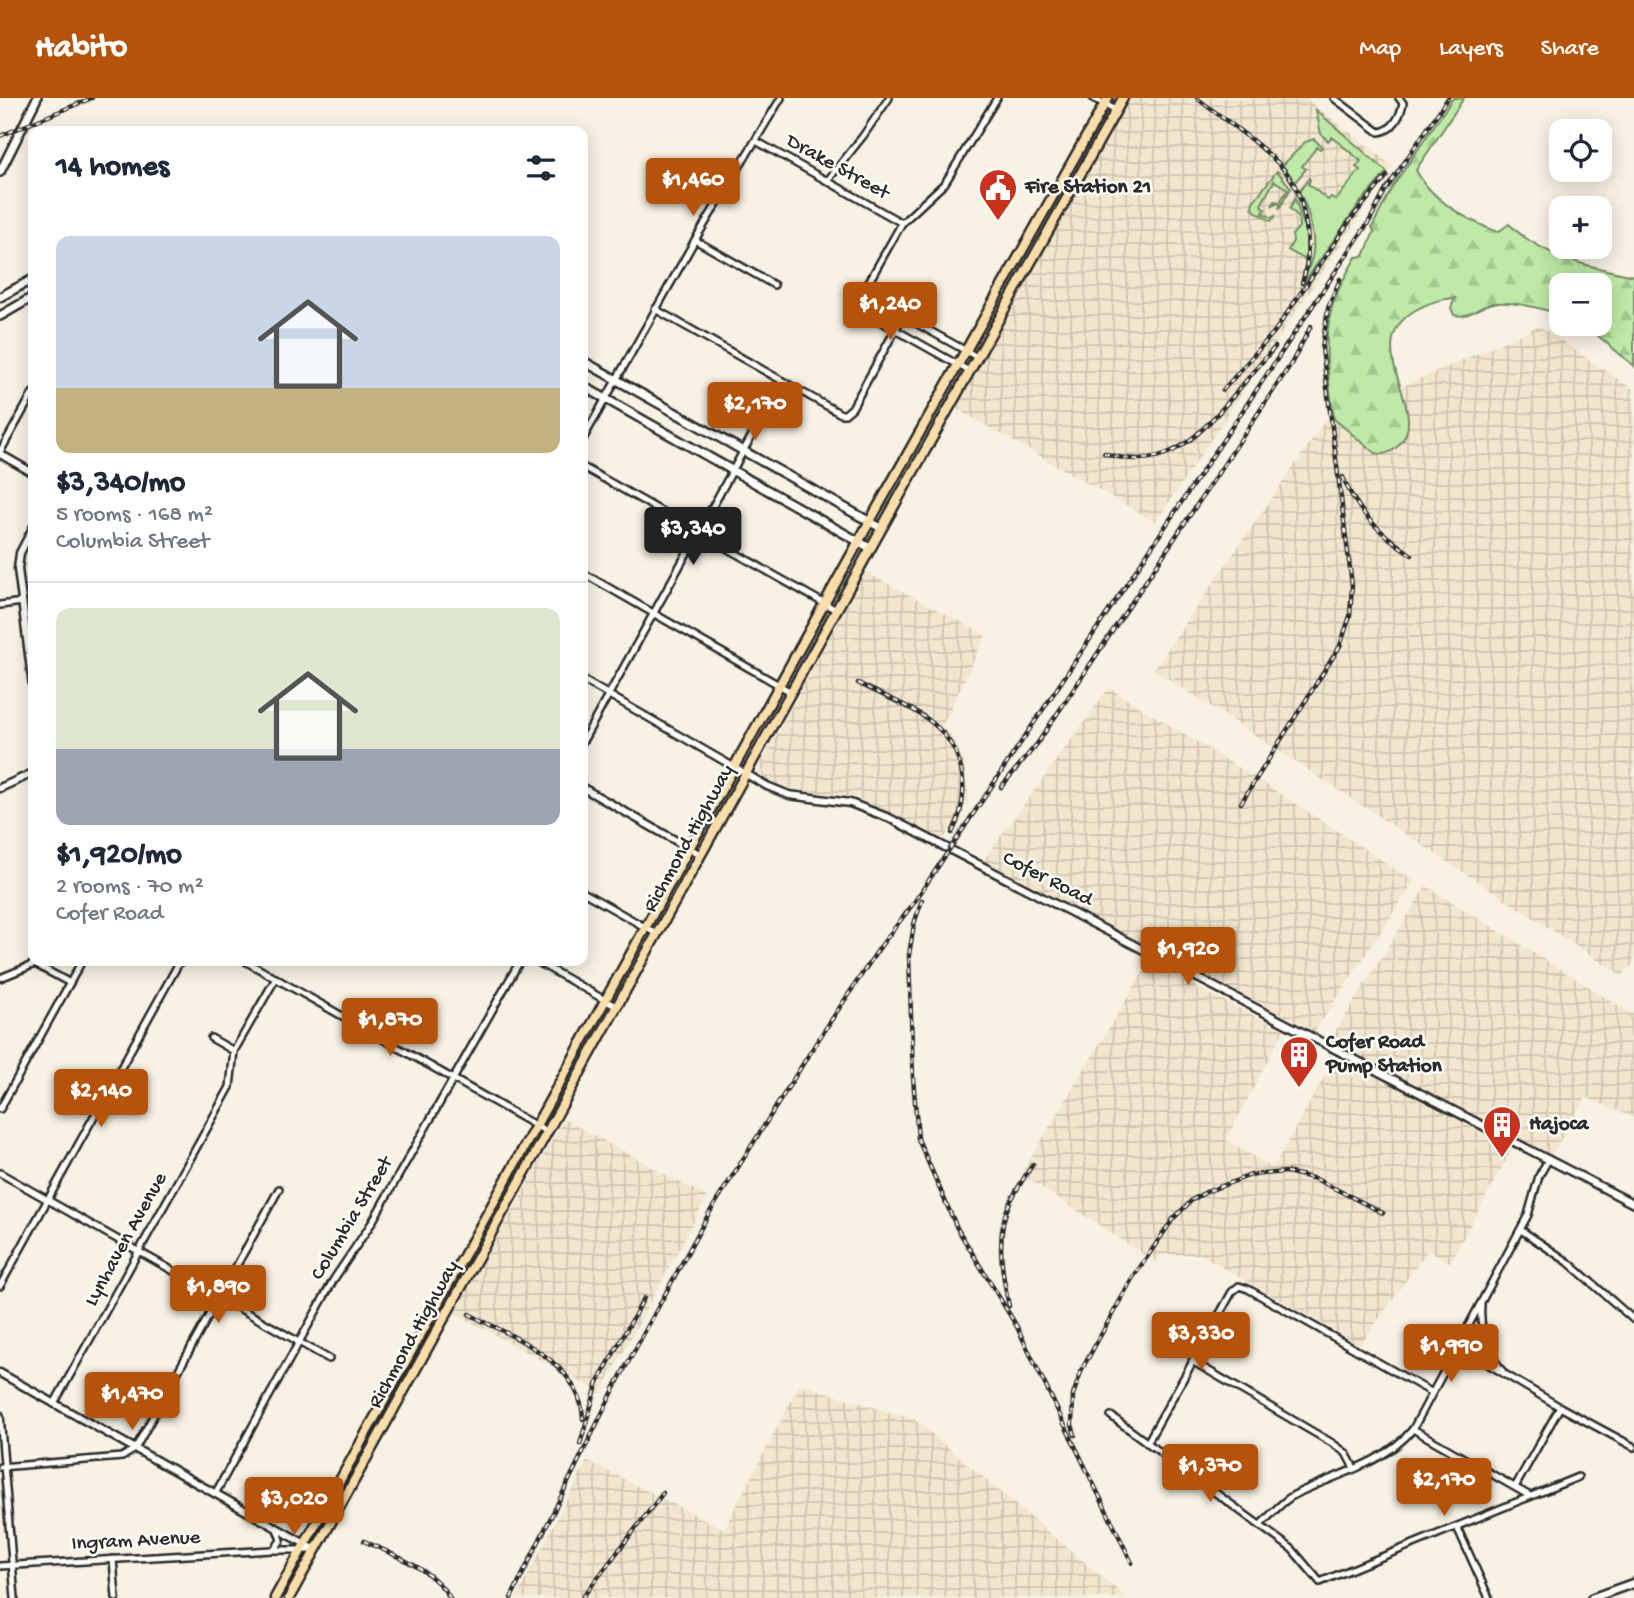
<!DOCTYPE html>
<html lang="en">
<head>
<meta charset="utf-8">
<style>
	:root { --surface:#fff; --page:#f2f2f3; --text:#1f2937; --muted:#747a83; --line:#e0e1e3; --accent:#b45309 }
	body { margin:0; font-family:"Gochi Hand",sans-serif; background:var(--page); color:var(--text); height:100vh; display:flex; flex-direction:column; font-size:26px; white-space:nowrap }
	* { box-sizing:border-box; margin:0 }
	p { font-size:23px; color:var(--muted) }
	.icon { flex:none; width:38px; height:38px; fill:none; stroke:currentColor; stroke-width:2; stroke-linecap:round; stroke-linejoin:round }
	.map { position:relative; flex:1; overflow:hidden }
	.sheet { position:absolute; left:28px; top:28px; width:560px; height:840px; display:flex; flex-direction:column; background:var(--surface); border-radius:14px; box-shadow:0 4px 18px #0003 }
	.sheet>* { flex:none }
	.tools { position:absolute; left:1549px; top:21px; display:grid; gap:14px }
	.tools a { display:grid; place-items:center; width:63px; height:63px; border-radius:14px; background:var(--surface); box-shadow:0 4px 18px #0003; font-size:35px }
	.price { position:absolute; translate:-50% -60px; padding:0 16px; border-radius:7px; background:var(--accent); color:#fff; font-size:23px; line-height:46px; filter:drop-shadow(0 2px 4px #0008) }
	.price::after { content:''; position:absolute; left:50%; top:42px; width:21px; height:16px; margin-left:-10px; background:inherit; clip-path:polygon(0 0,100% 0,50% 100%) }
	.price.active { background:#222; color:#fff }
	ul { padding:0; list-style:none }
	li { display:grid; align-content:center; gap:14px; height:371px; padding:0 28px }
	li+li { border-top:2px solid var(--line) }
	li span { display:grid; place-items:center; height:217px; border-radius:14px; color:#555 }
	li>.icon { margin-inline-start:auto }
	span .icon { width:126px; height:126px; fill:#fffc; stroke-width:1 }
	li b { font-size:30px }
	h2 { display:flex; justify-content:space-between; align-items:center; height:84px; padding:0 28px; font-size:30px }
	header { display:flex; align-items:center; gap:42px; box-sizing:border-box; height:98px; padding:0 35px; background:var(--accent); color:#fff }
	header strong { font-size:33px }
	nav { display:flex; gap:38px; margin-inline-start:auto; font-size:24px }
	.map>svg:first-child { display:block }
	.industrial { fill:url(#industrial-grid) }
	.green { fill:#bee9a6; stroke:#748a68; stroke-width:2 }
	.forest { fill:url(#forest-firs); stroke:#748a68; stroke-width:2 }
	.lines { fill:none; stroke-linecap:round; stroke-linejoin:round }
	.minor-casing { stroke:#2b2b2b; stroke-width:10 }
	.tertiary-casing { stroke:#2b2b2b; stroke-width:11 }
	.secondary-casing { stroke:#2b2b2b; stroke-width:12 }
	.primary-casing { stroke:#2b2b2b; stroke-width:13 }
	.minor { stroke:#fdfcf7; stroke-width:5 }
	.tertiary { stroke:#fdfcf7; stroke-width:6 }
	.secondary { stroke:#fdfcf7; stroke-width:7 }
	.primary { stroke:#f9deab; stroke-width:8 }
	.rail-casing { stroke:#2b2b2b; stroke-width:4.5 }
	.rail { stroke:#fdfcf7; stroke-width:2; stroke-dasharray:5; stroke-linecap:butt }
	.labels { text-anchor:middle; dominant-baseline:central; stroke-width:5; stroke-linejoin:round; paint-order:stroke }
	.street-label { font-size:21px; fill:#2b2b2b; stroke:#fdfcf7 }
	.poi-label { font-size:21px; font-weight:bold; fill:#2b2b2b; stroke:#fdfcf7; text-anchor:start }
</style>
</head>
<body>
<header>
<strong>Habito</strong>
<nav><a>Map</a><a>Layers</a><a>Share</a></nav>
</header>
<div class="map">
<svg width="1634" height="1500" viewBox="0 0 1634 1500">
	<defs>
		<pattern id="industrial-grid" width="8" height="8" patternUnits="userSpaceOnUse" patternTransform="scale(1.75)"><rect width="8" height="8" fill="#f2e6ce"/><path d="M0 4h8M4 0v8" fill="none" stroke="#d0c5b1"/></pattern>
		<pattern id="forest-firs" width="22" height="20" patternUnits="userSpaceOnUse" patternTransform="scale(1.75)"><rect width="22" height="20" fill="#bee9a6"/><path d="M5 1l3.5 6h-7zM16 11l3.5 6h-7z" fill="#a3c88f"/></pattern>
	</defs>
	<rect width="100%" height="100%" fill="#f8f2e4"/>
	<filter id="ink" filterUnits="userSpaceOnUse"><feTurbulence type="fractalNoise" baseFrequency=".0143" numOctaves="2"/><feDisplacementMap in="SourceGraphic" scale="14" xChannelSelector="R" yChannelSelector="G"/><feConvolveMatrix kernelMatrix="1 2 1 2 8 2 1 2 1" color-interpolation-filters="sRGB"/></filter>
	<g filter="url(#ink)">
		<g class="industrial">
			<path d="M1129,0h176l88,68 -237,356 -201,-114z"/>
			<path d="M1539,228l95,64v573l-12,13 -468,-307 171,-248z"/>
			<path d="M865,474l121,63 -44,91 11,12 11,24 5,37 -26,41 -86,-42 -76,-11 -22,-13 1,-9z"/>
			<path d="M1109,590l150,92 155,101 -99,150 -333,-169z"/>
			<path d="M1426,788l208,129v103l-48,-21 -36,60 -220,-117z"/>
			<path d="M1148,866l136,66 -58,110 47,28 63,-112 178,90 -64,116 -22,-12 -68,95 -161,-91 -38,1 -4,8 -136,-89z"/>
			<path d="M564,1021l143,78 -106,196 -146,-80z"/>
			<path d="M800,1286l115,36 212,178h-611l71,-137 137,68z"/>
		</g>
		<g class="green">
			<path d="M1316,12l71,62 -28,32 -56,80c3,-10 9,-22 10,-32 2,-18 -5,-45 -14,-60l10,-14 1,2 -2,4 20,16 3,-3 5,3 24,-30 -4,-3 5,-6 -29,-24 -4,4 -7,-7z"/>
			<path d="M1314,41l8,8 -2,2 -3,-2 -15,19 4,3 -11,13 -13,-16 23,-24z"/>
			<path d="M1277,73l14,17 -12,21 1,-5 -4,-1 -4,3 3,-5 5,1 8,-13 -14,-8 -13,24 4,4 -2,4 10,5 3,-3 -5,6 -16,-10 -3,-4 1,-5z"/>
			<path d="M1295,100l11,35v27l-18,-10 5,-9 -1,-6 7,-8 -1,-11 -8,-7z"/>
		</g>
		<path class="forest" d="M1453,0h11l-48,72c15,30 52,51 82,62l11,-8c33,33 81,43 125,52v90l-50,-42h16v-39h-39v29c-21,-5 -44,-13 -66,-11 -15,1 -24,16 -41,12l-3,-7 4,-10c-16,1 -28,5 -41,13 -57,36 19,100 -15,134 -7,7 -14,11 -24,8l-41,-34c-6,-43 -15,-87 4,-128 5,-12 12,-23 18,-34l8,-1 10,-25 -2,-4 21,-41z"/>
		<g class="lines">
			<defs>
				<g id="minor">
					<path d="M1093,0l23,12"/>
					<path d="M1334,0l45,34c14,-1 22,-17 24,-29l-4,-5"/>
					<path d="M756,43l146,82"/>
					<path d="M828,82l35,-44 26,-38"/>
					<path d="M695,142l79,45"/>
					<path d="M861,198h6l110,61"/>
					<path d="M655,211l186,105h4l7,-6 51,-92"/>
					<path d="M969,273l-107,-60 -5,-8 45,-80 43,-40 52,-85"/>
					<path d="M583,341l112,-199 86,-142"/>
					<path d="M0,354l33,-59"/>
					<path d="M583,369l253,143"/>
					<path d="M583,475l208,119"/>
					<path d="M0,507l23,-3"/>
					<path d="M583,582l151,87"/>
					<path d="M583,643l199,-360"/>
					<path d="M583,794l74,42"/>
					<path d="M245,863l302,171"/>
					<path d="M536,863l81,46"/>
					<path d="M0,880l35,-14 35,19"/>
					<path d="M211,940l23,13"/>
					<path d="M0,1011l82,-148"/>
					<path d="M0,1075l329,186"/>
					<path d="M1521,1132l47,32 66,58"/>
					<path d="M0,1188l180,-325"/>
					<path d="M1481,1206c-2,27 6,47 22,68"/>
					<path d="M1456,1247l104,62 74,40"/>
					<path d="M1192,1263l140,82 14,10 8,15"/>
					<path d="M54,1306l176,-317 4,-36 42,-73"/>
					<path d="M0,1317l15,183"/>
					<path d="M1111,1318l181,133 28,33 258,-105"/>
					<path d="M1413,1331l117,67"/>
					<path d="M1147,1345l85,-151 7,-6 9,3 183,103"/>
					<path d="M0,1369l122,-10 13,-8 144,-260"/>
					<path d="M1515,1389l45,-80"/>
					<path d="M215,1396l119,-215 37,-55 149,-263"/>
					<path d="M1261,1426c10,-9 21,-23 33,-29 41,-21 89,-30 119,-66l115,-214 11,-39 9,-16"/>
					<path d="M1457,1429l32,71"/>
					<path d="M275,1451l6,-9 -4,-11"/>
					<path d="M113,1461l3,39"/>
					<path d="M0,1468l272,-16h43"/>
				</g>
				<g id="tertiary">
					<path d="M0,356l33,19"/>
					<path d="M33,430l-13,25 -2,16 15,117"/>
					<path d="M734,669l33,19 22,9 61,8 39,15 745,386"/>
					<path d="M0,690l33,-15"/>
					<path d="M583,690l118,67"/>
					<path d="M0,1275l316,177"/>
				</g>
				<g id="secondary">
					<path d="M0,74l37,-74"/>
					<path d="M0,199l33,-18"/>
					<path d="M0,218l33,-19"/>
					<path d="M583,263l298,167"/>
					<path d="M583,288l287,162"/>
					<path d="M1592,1500l42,-15"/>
				</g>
				<g id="primary">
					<path d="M275,1500l595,-1077 238,-423"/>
					<path d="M289,1500l605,-1092 229,-408"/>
				</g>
			</defs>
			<use href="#minor" class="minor-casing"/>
			<use href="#tertiary" class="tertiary-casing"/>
			<use href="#secondary" class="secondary-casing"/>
			<use href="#primary" class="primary-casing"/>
			<use href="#minor" class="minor"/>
			<use href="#tertiary" class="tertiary"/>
			<use href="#secondary" class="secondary"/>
			<use href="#primary" class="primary"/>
			<defs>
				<g id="rail">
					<path d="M1197,0c24,20 79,56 94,81 8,12 11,26 14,40 5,23 4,42 -3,64"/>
					<path d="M0,38l92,-38"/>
					<path d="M1223,292l52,-59 76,-112 36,-43"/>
					<path d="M1104,355c58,20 90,-12 125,-52 15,-18 30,-36 46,-54"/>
					<path d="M1343,379c14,36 38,57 69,78"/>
					<path d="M858,585c25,13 61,26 80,45 29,28 32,71 14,105"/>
					<path d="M1001,689l36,-43 254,-380 20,-38"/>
					<path d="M1241,705l99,-157 10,-30 2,-31 -30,-237 6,-40 12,-29"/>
					<path d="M922,802l-8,24 -5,31 4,122 5,62 39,89 59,97 116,238"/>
					<path d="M1009,1208c-7,-32 -14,-73 1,-104 7,-13 15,-26 23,-38"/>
					<path d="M469,1216c43,23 112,47 114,105"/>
					<path d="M1075,1337l-3,-10 1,-30 9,-26 50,-90 41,-60 19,-19 14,-8 45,-17 36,-3 29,7 67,34"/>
					<path d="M580,1346l18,-62 46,-84"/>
					<path d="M364,1443c31,15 68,27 86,57"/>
					<path d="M511,1500l107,-217 90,-166 110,-175 62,-93 33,-43 457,-684 15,-29 63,-93"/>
					<path d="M582,1500l81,-105"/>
				</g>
			</defs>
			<use href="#rail" class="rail-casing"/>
			<use href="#rail" class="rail"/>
		</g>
	</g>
	<defs>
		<symbol id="civic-pin" viewBox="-11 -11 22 30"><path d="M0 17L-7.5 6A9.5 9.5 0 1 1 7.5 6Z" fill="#c8321e" stroke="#fdfcf7"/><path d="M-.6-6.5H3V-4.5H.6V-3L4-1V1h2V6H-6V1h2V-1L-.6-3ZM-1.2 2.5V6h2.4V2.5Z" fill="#fff"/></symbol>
		<symbol id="building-pin" viewBox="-11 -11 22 30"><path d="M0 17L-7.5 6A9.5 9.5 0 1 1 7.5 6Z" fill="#c8321e" stroke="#fdfcf7"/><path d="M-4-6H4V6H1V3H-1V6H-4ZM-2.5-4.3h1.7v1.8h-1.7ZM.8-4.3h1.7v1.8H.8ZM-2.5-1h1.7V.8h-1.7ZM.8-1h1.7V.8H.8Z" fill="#fff"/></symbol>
	</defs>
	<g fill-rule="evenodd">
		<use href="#civic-pin" x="976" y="68" width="44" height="60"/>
		<use href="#building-pin" x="1277" y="935" width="44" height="60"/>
		<use href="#building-pin" x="1480" y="1005" width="44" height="60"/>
	</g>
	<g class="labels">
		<g class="street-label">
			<text transform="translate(837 70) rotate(29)">Drake Street</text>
			<text transform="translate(690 741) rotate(-61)">Richmond Highway</text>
			<text transform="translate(1047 782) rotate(27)">Cofer Road</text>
			<text transform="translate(353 1121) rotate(-59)">Columbia Street</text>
			<text transform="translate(127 1142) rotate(-61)">Lynhaven Avenue</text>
			<text transform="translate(415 1237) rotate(-61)">Richmond Highway</text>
			<text transform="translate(136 1444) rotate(-3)">Ingram Avenue</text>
		</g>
		<g class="poi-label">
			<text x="1025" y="90">Fire Station 21</text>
			<text x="1326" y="945">Cofer Road<tspan x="1326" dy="24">Pump Station</tspan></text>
			<text x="1529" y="1027">Hajoca</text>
		</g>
	</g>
</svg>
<div class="tools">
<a><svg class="icon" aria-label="locate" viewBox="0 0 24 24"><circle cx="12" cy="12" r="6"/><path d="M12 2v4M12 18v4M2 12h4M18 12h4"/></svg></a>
<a>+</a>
<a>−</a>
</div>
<b class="price" style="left:693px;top:120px">$1,460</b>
<b class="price" style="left:890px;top:244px">$1,240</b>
<b class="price" style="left:755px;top:344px">$2,170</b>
<b class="price active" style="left:693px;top:469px">$3,340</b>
<b class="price" style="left:1188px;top:889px">$1,920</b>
<b class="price" style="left:390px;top:960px">$1,870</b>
<b class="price" style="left:101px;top:1031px">$2,140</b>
<b class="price" style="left:218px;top:1227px">$1,890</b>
<b class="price" style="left:1201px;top:1274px">$3,330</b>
<b class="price" style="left:1451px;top:1286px">$1,990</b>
<b class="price" style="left:132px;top:1334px">$1,470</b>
<b class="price" style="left:1210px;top:1406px">$1,370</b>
<b class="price" style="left:1444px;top:1420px">$2,170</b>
<b class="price" style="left:294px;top:1439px">$3,020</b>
<section class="sheet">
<h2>14 homes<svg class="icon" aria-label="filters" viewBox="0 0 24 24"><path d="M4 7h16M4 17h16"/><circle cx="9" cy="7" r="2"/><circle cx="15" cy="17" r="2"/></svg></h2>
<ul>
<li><span style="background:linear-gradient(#c9d6e8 70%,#c2b280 0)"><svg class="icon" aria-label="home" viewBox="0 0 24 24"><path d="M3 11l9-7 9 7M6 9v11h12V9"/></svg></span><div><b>$3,340/mo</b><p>5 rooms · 168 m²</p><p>Columbia Street</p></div></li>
<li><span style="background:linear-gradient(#dfe7d0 65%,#9aa5b1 0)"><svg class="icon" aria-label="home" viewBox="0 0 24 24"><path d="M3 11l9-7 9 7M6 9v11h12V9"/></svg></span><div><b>$1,920/mo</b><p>2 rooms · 70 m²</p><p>Cofer Road</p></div></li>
</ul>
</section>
</div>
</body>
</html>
